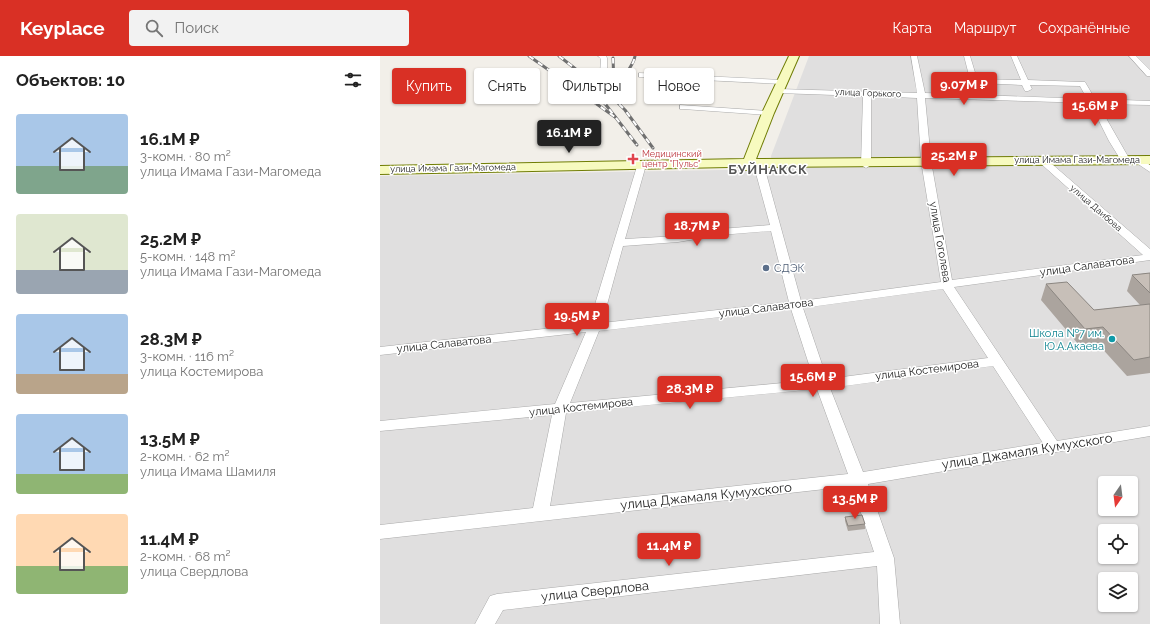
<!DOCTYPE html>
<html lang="ru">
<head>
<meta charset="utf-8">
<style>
	:root { --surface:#fff; --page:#f2f2f2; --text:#222; --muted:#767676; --accent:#d93025 }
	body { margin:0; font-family:Raleway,sans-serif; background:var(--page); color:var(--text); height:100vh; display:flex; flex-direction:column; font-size:15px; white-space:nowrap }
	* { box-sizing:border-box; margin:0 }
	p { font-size:13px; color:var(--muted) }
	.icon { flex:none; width:22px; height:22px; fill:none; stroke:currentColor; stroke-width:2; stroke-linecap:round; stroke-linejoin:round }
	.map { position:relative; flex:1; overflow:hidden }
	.side { display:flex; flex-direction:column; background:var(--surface); width:380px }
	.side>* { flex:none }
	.banner { position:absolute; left:12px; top:12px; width:380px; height:36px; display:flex; gap:8px }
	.needle { width:26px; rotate:194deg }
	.tools { position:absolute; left:718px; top:420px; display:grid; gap:8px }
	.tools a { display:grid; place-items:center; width:40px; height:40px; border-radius:4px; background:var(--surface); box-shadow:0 1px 3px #0004; font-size:20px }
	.price { position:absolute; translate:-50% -34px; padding:0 9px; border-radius:4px; background:var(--accent); color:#fff; font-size:13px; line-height:26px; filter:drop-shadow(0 1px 2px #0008) }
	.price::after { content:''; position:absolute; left:50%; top:24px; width:12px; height:9px; margin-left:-6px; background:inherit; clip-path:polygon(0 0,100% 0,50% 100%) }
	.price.selected { background:#222; color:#fff }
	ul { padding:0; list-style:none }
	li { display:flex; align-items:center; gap:12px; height:100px; padding:0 16px }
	li span { display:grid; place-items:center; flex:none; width:112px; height:80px; border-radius:4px; color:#555 }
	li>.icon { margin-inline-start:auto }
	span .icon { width:48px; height:48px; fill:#fffc; stroke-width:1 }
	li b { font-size:17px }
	h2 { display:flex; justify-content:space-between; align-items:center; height:48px; padding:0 16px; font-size:17px }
	.pill { padding:0 14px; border-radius:4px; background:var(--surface); box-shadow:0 1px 3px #0004; font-size:14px; line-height:36px }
	.pill.selected { background:var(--accent); color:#fff }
	header { display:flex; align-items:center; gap:24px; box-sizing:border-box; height:56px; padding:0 20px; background:var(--accent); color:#fff }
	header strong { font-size:19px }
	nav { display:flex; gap:22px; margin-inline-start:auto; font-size:14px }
	.search { width:280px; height:36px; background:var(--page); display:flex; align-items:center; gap:10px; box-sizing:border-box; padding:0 14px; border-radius:4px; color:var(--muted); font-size:15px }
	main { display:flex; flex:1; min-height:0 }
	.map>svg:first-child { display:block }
	.residential { fill:#e0dfdf; fill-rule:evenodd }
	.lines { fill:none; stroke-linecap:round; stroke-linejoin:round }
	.street-casing { stroke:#a9a9a9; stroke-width:1 }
	.secondary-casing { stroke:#707d05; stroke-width:2 }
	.street { fill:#fff; fill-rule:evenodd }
	.secondary { fill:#f7fabf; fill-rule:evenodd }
	.rail-casing { stroke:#707070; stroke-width:3 }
	.rail { stroke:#fff; stroke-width:2; stroke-dasharray:5.5; stroke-linecap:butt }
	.wall { fill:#aba49e }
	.building { fill:#c7bfb8; stroke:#8b8681 }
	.health-dot { fill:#e0444e; stroke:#fff; stroke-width:1.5 }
	.service-dot { fill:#5c6f8a; stroke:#fff; stroke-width:1.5 }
	.culture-dot { fill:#0f9aa8; stroke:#fff; stroke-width:1.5 }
	.labels { text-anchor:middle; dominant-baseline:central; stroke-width:3; stroke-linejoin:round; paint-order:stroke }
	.far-street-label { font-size:9px; fill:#222; stroke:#fff }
	.far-health-label { font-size:9px; fill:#be3a42; stroke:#fff; text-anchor:start }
	.street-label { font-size:11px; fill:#222; stroke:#fff }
	.service-label { font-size:11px; fill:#4e5e75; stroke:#fff; text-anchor:start }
	.culture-label { font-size:11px; fill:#0d838f; stroke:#fff; text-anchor:end }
	.far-district-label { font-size:13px; font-weight:bold; letter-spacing:1px; fill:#555; stroke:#fff }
	.near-street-label { font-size:13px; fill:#222; stroke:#fff }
</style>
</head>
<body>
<header>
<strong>Keyplace</strong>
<div class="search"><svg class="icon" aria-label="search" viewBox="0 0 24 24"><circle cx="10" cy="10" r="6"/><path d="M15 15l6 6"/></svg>Поиск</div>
<nav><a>Карта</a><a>Маршрут</a><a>Сохранённые</a></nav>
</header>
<main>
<section class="side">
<h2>Объектов: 10<svg class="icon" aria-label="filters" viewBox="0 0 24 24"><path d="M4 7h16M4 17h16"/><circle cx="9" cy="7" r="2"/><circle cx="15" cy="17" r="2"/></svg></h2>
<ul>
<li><span style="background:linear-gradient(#a9c7e8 65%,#7fa58c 0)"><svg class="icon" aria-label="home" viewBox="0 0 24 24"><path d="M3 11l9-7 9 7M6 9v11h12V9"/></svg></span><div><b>16.1M ₽</b><p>3-комн. · 80 m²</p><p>улица Имама Гази-Магомеда</p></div></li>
<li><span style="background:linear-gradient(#dfe7d0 70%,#9aa5b1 0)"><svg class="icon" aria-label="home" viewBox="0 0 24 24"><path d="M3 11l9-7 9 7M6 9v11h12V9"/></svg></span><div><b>25.2M ₽</b><p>5-комн. · 148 m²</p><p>улица Имама Гази-Магомеда</p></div></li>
<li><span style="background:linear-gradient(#a9c7e8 75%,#b9a48a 0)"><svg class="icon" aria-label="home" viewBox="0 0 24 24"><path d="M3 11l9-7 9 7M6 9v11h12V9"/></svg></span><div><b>28.3M ₽</b><p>3-комн. · 116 m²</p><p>улица Костемирова</p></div></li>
<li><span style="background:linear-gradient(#a9c7e8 75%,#8fb573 0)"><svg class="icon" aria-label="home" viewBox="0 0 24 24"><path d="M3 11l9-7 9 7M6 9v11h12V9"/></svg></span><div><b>13.5M ₽</b><p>2-комн. · 62 m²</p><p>улица Имама Шамиля</p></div></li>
<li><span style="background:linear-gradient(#ffd9b3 65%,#8fb573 0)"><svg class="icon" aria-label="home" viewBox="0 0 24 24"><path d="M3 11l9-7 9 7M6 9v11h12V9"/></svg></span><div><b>11.4M ₽</b><p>2-комн. · 68 m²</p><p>улица Свердлова</p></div></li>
</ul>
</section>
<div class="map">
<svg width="770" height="568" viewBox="0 0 770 568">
	<rect width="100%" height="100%" fill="#f2efe9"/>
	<path class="residential" d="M429,0h341v568h-770v-448l392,-7 -1,-13zM725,427h26v26h-26zM725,475h26v26h-26zM725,523h26v26h-26z"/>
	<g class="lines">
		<defs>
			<g id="street">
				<path d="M218,0h8l1,2v18h-3l-4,-2 1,-15z"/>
				<path d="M531,0h6l8,37 162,6 -7,-13 -50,-1 2,4 -4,2h-3l-3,-6 -44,-2 2,6 -4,2h-3l-9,-35h6l7,23 44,1 -10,-24h6l11,24 54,2h3l10,17 55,2v4l-52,-1 32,56 -5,3 -3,-1 -13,-21 -19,-38 -165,-5 6,63 21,119 191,-25 -104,-93 -2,-2 5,-3 3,1 105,91v11l-196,27 103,154 93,-15v10l-282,48 26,74 6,66h-20l-3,-58 -374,44 -8,14h-20l15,-28 7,-2 377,-42 -22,-66 -472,53v-14l153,-17 19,-93 -172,16v-10l175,-17 31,-72 -206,23v-8l209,-23 49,-161h6l2,2 -21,74 53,-3 42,-7 50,-4 -16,-59 5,-3 5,3 37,135 140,-19 -20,-121 -4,-63 -46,-2v69l-5,3 -5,-3 2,-69 -85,-3 -4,-2 4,-2 139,4zM391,175l18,71 -187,21 21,-77 55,-4 42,-7zM563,233l45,69 -161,21 -24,-71zM411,253l23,71 -244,23 29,-72zM613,310l50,77 -180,29 -33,-84zM437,333l31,85 -298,32 16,-93z"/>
				<path d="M749,0h7l14,14v6h-3z"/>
				<path d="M259,17l143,7 4,2 -4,2 -140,-7h-3z"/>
				<path d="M300,49l88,6 4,2 -4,2 -85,-6h-3z"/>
				<path d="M758,101l12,8v7l-15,-10 -2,-2z"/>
			</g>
			<path id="secondary" d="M409,0h10l-25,57 -18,46 394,-3v8l-396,3 -1,3h-10l-1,-3h-13l-349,7v-8l364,-7 18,-46z"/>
		</defs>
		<use href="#street" class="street-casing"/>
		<use href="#secondary" class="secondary-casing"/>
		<use href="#street" class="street"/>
		<use href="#secondary" class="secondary"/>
		<defs>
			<g id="rail">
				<path d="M149,0l86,61"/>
				<path d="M179,0l54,42 12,12 28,38"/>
				<path d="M233,2l1,28 3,8"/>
				<path d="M209,27l48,62"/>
				<path d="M241,47c-1,-2 -4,-6 -4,-9 -1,-14 16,-24 18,-38"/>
			</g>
		</defs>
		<use href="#rail" class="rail-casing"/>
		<use href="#rail" class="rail"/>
	</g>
	<g class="wall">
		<path d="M770,217v100l-23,3 -29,-32 -19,1 -38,-45 5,-16 48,26 46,-5 -13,-14 5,-16z"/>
		<path d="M465,461l20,7v5l-17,2 -3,-10z"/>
	</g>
	<g class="building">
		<path d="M770,217v20l-18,-18z"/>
		<path d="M687,226l27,28 56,-6v53l-16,3 -31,-33 -18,2 -39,-45z"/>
		<path d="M482,459l3,9 -17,2 -3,-9z"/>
	</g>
	<path class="health-dot" d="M251 97h4v4h4v4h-4v4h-4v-4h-4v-4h4z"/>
	<circle class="service-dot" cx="386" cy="212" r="4"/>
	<circle class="culture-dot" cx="732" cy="283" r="4"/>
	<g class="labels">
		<g class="far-street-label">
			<text transform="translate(488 37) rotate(2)">улица Горького</text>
			<text x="697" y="104">улица Имама Гази-Магомеда</text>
			<text transform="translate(73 112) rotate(-1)">улица Имама Гази-Магомеда</text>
			<text transform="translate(716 152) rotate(41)">улица Даибова</text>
		</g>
		<g class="far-health-label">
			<text x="262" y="98">Медицинский<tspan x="262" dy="10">центр "Пульс"</tspan></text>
		</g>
		<g class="street-label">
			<text transform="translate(560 186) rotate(80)">улица Гоголева</text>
			<text transform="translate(707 210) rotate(-8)">улица Салаватова</text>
			<text transform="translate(386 252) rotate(-7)">улица Салаватова</text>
			<text transform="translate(64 288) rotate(-6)">улица Салаватова</text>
			<text transform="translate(547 314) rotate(-7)">улица Костемирова</text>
			<text transform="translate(201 351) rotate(-6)">улица Костемирова</text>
		</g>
		<g class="service-label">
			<text x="394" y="212">СДЭК</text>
		</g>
		<g class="culture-label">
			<text x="724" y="277">Школа №7 им.<tspan x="724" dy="13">Ю.А.Акаева</tspan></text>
		</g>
		<g class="far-district-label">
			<text x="388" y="113">БУЙНАКСК</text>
		</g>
		<g class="near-street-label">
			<text transform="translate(647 395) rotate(-9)">улица Джамаля Кумухского</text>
			<text transform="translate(326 440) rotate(-6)">улица Джамаля Кумухского</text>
			<text transform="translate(215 535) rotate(-6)">улица Свердлова</text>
		</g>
	</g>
</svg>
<div class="tools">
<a><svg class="needle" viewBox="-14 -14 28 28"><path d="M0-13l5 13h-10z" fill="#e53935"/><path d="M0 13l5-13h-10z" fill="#767676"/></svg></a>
<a><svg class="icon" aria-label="locate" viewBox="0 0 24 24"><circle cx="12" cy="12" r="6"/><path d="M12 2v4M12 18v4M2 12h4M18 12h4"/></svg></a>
<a><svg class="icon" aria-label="layers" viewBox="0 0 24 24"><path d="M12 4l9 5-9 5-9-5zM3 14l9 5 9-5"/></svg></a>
</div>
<b class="price" style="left:584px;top:50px">9.07M ₽</b>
<b class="price" style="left:715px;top:71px">15.6M ₽</b>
<b class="price selected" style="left:189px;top:98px">16.1M ₽</b>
<b class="price" style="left:574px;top:121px">25.2M ₽</b>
<b class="price" style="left:317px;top:191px">18.7M ₽</b>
<b class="price" style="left:197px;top:281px">19.5M ₽</b>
<b class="price" style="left:433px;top:342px">15.6M ₽</b>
<b class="price" style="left:310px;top:354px">28.3M ₽</b>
<b class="price" style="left:475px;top:464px">13.5M ₽</b>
<b class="price" style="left:289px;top:511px">11.4M ₽</b>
<div class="banner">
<a class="pill selected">Купить</a>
<a class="pill">Снять</a>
<a class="pill">Фильтры</a>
<a class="pill">Новое</a>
</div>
</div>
</main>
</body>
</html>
